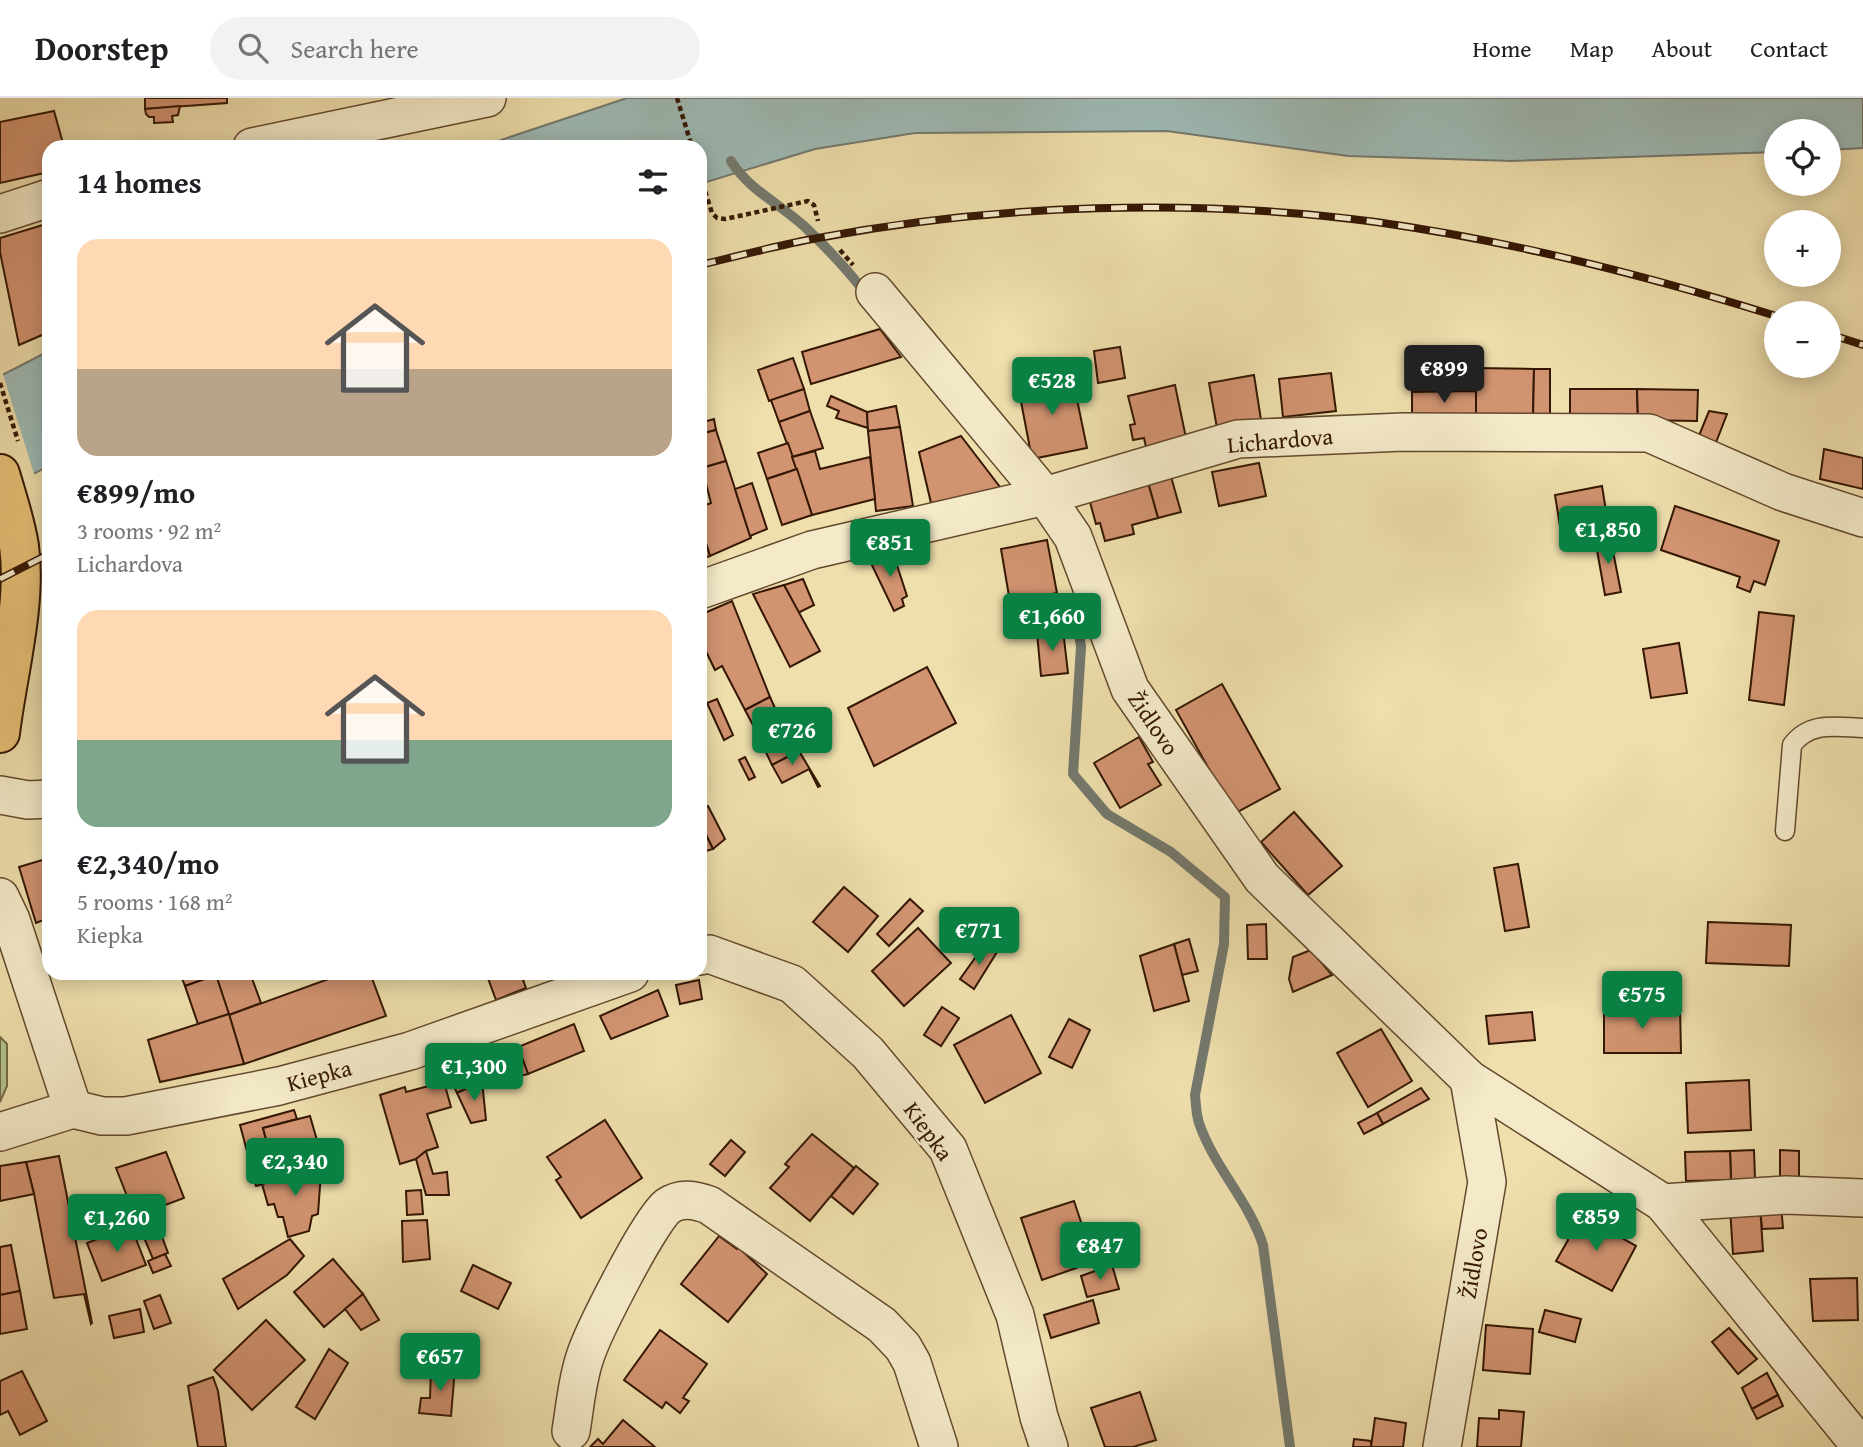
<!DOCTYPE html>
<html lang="en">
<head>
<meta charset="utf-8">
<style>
	:root { --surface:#fff; --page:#f2f2f2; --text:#202124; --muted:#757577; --line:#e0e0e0; --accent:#0b8043 }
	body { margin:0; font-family:"Gentium Book Plus",serif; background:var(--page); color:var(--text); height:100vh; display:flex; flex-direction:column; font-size:26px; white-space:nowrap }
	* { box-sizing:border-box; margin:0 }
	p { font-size:23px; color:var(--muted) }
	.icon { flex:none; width:38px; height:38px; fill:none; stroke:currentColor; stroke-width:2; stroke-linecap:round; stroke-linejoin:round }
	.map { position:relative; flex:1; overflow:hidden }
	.details { position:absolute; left:42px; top:42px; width:665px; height:840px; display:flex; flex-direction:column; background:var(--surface); border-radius:21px; box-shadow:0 4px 18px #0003 }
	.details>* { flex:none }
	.buttons { position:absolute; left:1764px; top:21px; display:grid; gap:14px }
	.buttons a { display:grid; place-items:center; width:77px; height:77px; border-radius:50%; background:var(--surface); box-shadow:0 4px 18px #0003; font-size:35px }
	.price { position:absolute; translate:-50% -60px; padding:0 16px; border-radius:7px; background:var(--accent); color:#fff; font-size:23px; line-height:46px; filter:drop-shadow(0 2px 4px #0008) }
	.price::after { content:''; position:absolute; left:50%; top:42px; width:21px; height:16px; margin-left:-10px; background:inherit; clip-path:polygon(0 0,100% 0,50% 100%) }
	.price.selected { background:#222; color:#fff }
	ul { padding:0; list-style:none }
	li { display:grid; align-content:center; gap:14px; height:371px; padding:0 35px }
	li span { display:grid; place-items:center; height:217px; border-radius:21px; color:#555 }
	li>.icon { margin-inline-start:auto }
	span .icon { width:126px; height:126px; fill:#fffc; stroke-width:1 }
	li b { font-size:30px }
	h2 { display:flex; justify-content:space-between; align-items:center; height:84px; padding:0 35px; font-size:30px }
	header { display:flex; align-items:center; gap:42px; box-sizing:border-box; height:98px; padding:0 35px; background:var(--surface); border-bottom:2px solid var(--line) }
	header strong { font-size:33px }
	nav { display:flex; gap:38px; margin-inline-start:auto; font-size:24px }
	.search { width:490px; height:63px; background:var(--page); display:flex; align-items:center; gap:18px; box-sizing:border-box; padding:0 24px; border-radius:38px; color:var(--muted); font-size:26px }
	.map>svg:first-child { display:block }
	.green { fill:#b3c38e; stroke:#746d48; stroke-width:2 }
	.water { fill:#9ebab5; stroke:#74796e; stroke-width:2 }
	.pier { fill:#eedfac }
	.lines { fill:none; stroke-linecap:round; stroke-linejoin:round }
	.stream { stroke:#74796e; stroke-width:10 }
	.building { fill:#d19370; stroke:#351703; stroke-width:2 }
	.service-casing { stroke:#63492d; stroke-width:21 }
	.minor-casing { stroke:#63492d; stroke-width:40 }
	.primary-casing { stroke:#351703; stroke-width:42 }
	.path { stroke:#351703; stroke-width:4.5; stroke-dasharray:5 3.5; stroke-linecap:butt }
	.service { stroke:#f4eac9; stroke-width:18 }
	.minor { stroke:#f4eac9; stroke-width:37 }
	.primary { stroke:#e7c076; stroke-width:38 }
	.rail-casing { stroke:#351703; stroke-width:8 }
	.rail { stroke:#f4eac9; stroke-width:5; stroke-dasharray:16; stroke-linecap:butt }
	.labels { text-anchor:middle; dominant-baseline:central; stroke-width:5; stroke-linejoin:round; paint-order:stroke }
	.street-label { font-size:23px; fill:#351703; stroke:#f4eac9 }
</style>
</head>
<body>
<header>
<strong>Doorstep</strong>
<div class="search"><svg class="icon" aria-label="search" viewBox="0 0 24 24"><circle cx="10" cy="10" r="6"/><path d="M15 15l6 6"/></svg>Search here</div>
<nav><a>Home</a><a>Map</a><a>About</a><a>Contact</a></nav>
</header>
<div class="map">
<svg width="1863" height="1349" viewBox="0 0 1863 1349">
	<rect width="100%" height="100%" fill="#eedfac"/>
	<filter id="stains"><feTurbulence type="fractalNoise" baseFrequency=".00286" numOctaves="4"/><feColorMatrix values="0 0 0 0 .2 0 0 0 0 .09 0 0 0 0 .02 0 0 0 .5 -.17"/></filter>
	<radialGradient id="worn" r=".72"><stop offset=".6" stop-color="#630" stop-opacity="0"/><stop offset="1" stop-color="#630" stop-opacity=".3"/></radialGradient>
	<path class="green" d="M0,939l7,7v42l-7,16z"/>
	<g class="water">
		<path d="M627,0h1236v50l-34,2v-19h-53v21l-264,9 -164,-5 -181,-25 -252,2 -100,16 -115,35v-37h-220z"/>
		<path d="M49,253v115l-49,25v-115z"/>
	</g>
	<path class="pier" d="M2,273l33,106 -35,17v-122z"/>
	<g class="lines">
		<g class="stream">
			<path d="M731,63c17,28 49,43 73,65 22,21 44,44 62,68"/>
			<path d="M1078,528l3,21 -8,127 34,40 64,38 54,45 -1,47 -29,151c1,9 1,19 4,28 15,44 50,78 64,122l27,202"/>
		</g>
	</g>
	<g class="building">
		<path d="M145,0h82v5l-82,6z"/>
		<path d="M180,8l-2,9 -6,1 1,6 -19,1v-6h-5l-3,-3 -1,-5z"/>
		<path d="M54,13l10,36h-15v25l-49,11v-61z"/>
		<path d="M49,125v109l-30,13 -19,-93v-14z"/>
		<path d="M880,231l21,28 -90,27 -9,-32z"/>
		<path d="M1120,249l5,31 -27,5 -4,-32z"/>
		<path d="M793,260l11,31 -35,12 -11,-31z"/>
		<path d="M1476,270l58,1 -1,50 -57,-1z"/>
		<path d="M1534,271h16v50h-17z"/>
		<path d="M1331,275l5,38 -53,6 -4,-38z"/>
		<path d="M1072,277l15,73 -55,11 -14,-73z"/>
		<path d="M1254,277l7,45 -44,8 -8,-45z"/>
		<path d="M1175,287l11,53 -40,9 -2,-9 -11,2 -3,-15 5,-1 -7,-28z"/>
		<path d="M804,291l6,22 -31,11 -8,-22z"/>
		<path d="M1570,291h67l1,31 -68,-1z"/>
		<path d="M1637,291l61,1 -1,31 -59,-1z"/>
		<path d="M1476,293v27h-64v-26z"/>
		<path d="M831,298l36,16 1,16 -32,-10 3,-7 -12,-5z"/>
		<path d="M896,308l4,21 -32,4 -1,-19z"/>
		<path d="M810,313l13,37 -31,9 -13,-35z"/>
		<path d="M1709,313l18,3 -12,31 -17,-7z"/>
		<path d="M714,321l2,11 -16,4v-11z"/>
		<path d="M900,329l13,79 -37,5 -8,-80z"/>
		<path d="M716,332l10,31 -24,7 -2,-8v-26z"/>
		<path d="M961,338l39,51 -1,5 -68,11 -12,-51z"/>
		<path d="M788,345l9,26 -30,10 -9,-26z"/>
		<path d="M1824,351l39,9v31l-43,-10z"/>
		<path d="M815,353l5,18 50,-12 5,42 -63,16 -20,-58z"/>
		<path d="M726,363l25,77 -41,18 -10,-31v-18l11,-4 -9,-35z"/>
		<path d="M1259,365l7,33 -47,10 -7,-34z"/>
		<path d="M797,371l15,46 -30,10 -15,-46z"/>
		<path d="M1170,375l11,39 -23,6 -11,-39z"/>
		<path d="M1147,381l11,39 -26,7 2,9 -29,7 -5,-18 -4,1 -8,-29z"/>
		<path d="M752,385l15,46 -17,7 -15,-47z"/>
		<path d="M1602,388l8,50 -47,9 -8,-50z"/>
		<path d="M1675,408l104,35 -14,44 -11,-4 -4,11 -13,-5 3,-10 -79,-27z"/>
		<path d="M700,427l10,31 -7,2 -3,-8z"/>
		<path d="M1610,438l11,56 -16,3 -10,-56z"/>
		<path d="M1047,442l10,53 -47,9 -9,-53z"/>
		<path d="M893,455l14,43 -5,3 2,7 -10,5 -25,-52z"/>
		<path d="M803,481l11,26 -16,8 -14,-28z"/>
		<path d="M784,487l36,66 -30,16 -37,-73z"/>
		<path d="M732,503l38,96 -25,13 -23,-44 -7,4 -15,-31v-24z"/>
		<path d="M1759,514l35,4 -10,89 -35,-5z"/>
		<path d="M1063,532l5,43 -27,3 -4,-43z"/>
		<path d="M1679,545l8,50 -36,5 -8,-49z"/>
		<path d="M927,569l29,56 -82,43 -26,-58z"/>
		<path d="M1222,586l58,105 -46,25 -58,-104z"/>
		<path d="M770,599l9,20 -24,12 -10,-19z"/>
		<path d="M717,601l16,36 -9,5 -17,-37z"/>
		<path d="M779,619l20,34 -27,14 -17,-36z"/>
		<path d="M1139,639l14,25 -5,2 13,21 -41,23 -26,-45z"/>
		<path d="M799,653l21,35 -2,1 -9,-18 -27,14 -10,-18z"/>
		<path d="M745,659l10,20 -6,3 -10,-20z"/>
		<path d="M708,708l17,33 -12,10 -13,-26v-13z"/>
		<path d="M1294,714l48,54 -34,29 -47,-53z"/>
		<path d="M700,725l13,26 -13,4z"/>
		<path d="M49,760v60l-13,5 -17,-56z"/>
		<path d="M1518,766l11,63 -24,4 -11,-63z"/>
		<path d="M844,789l34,29 -30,36 -35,-30z"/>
		<path d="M910,801l13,12 -34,35 -12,-12z"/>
		<path d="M1708,824l83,3 -2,41 -83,-3z"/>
		<path d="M1266,826l1,35h-19l-1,-34z"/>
		<path d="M918,830l33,35 -47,43 -32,-35z"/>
		<path d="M1189,841l9,32 -16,4 -8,-31z"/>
		<path d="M985,846l12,8 -23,37 -14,-10z"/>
		<path d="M1174,846l15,57 -35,10 -14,-55z"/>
		<path d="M1311,852l21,25 -39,17 -4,-13 4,-22z"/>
		<path d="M180,875h35l1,2 -31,11z"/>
		<path d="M215,875h35l11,30 -32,12z"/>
		<path d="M345,875h25l16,43 -142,48 -15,-49z"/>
		<path d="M486,875h52l-15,7 3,8 -30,12z"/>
		<path d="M216,877l13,39 -31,10 -13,-38z"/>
		<path d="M699,882l3,19 -22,5 -4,-19z"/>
		<path d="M658,892l10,26 -57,23 -11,-23z"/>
		<path d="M942,909l17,11 -18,28 -17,-11z"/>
		<path d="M1680,910l1,45h-77v-44z"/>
		<path d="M1532,914l3,28 -46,4 -3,-28z"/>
		<path d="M229,916l15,50 -84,18 -12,-42z"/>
		<path d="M1011,917l30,58 -56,30 -31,-58z"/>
		<path d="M1069,921l21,11 -18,38 -23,-11z"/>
		<path d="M574,926l10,27 -56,23 -10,-27z"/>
		<path d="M1381,931l31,52 -44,26 -31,-54z"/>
		<path d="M518,949l10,27 -16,4 -10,-24z"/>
		<path d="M472,960l10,23 -25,12 -13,-27z"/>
		<path d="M1749,982l2,50 -63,3 -2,-50z"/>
		<path d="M482,983l4,39 -15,3 -14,-30z"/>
		<path d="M444,984l7,25 -24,7 11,33 -12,4 -10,8 -16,5 -20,-69 25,-8 1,5z"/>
		<path d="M1421,990l8,11 -46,25 -6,-11z"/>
		<path d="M294,1012l3,9 -34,9 6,22 -21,5 -8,-30z"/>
		<path d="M1377,1015l6,11 -19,10 -6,-11z"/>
		<path d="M310,1018l13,45 -48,13 -12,-46z"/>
		<path d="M605,1022l37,58 -61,40 -25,-38 5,-3 -14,-20z"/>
		<path d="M812,1036l42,34 -44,53 -40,-33 19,-21 -4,-3z"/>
		<path d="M731,1042l14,12 -20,24 -15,-12z"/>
		<path d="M269,1052l8,30 -21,6 -8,-31z"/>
		<path d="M1754,1052l1,29 -24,1 -1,-29z"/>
		<path d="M1780,1052l19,1v35h-19z"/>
		<path d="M426,1053l7,23 14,-2 2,23h-23l-10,-36z"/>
		<path d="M1730,1053l1,29 -45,1 -1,-29z"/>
		<path d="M166,1054l18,46 -32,12 -18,4 -18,-46z"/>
		<path d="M59,1058l33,167 -1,1 -7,-30 -30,4 -20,-104 -8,-32z"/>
		<path d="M26,1064l8,32 -34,7v-35z"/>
		<path d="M315,1066l2,7 4,1 -3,42 -6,2 -3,15 -21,6 -5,-20h-5l-4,-13 -6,1 -6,-21 15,-4 -2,-6z"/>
		<path d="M856,1068l22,18 -25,30 -22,-18z"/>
		<path d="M421,1092l2,24 -16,1 -1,-24z"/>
		<path d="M1591,1101l26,17 -9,15 -26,-15z"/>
		<path d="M1074,1103l9,27 7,-3 12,34 -60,21 -21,-62z"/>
		<path d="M1781,1107l2,23 -21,1 -2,-23z"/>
		<path d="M1760,1108l3,45 -30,3 -3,-46z"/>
		<path d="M152,1112l16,43 -15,6 -19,-45z"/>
		<path d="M1582,1118l54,30 -24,45 -56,-30 12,-21 -2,-8 5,-8 7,-3z"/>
		<path d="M427,1122l3,39 -27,3 -1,-41z"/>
		<path d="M131,1128l15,39 -44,16 -15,-38z"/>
		<path d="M719,1138l18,13 1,-2 29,27 -39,48 -47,-38z"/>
		<path d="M290,1141l14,17 -17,19 -49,34 -15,-30z"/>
		<path d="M11,1147l9,46 -20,4v-48z"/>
		<path d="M165,1156l6,12 -18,7 -5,-12z"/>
		<path d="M333,1161l30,35 -39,33 -30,-35z"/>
		<path d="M473,1167l38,18 -13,26 -37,-18z"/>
		<path d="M1112,1167l7,24 -32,8 -6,-21z"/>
		<path d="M1857,1180l1,42 -45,1 -3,-42z"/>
		<path d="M20,1193l7,38 -27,5v-39z"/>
		<path d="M363,1196l16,26 -18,10 -16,-21z"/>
		<path d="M160,1197l11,28 -17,6 -10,-28z"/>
		<path d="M1093,1202l6,23 -48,15 -7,-23z"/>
		<path d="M140,1211l4,23 -30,6 -5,-22z"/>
		<path d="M1545,1212l36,9 -6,23 -36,-10z"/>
		<path d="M266,1222l39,40 -53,50 -38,-40z"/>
		<path d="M1486,1227l47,4 -3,45 -47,-4z"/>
		<path d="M1729,1230l28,31 -19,15 -26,-32z"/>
		<path d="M660,1232l47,34 -24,34 6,3 -9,12 -14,-11 -4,6 -38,-28z"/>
		<path d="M329,1251l19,14 -33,56 -19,-12z"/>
		<path d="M431,1270h24l-4,48 -32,-3 2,-15h9z"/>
		<path d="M22,1273l25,50 -27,14 -12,-24 -8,4v-34z"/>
		<path d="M1767,1275l11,22 -26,14 -10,-21z"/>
		<path d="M213,1279l5,14 8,56h-28l-10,-61z"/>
		<path d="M1140,1294l16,48 -23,7h-28l-14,-39z"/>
		<path d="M1778,1297l5,11 -26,13 -5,-10z"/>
		<path d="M1499,1312l25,2 -3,35h-44l2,-29 20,1z"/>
		<path d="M1375,1320l31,5 -3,24h-39h7z"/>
		<path d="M623,1322l32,27h-65l8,-8 5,5z"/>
		<path d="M1354,1341l17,2v6h-18z"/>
	</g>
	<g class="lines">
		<defs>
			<path id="service" d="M1785,733l7,-86c18,-24 44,-18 71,-17"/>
			<g id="minor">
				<path d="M252,49l235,-49"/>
				<path d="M0,116l49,-16"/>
				<path d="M875,194l170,204 28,41 57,152 132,189 207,201 194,124 191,235"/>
				<path d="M700,492l112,-40 233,-54 193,-57 165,-7 246,1 134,59 80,26"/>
				<path d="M0,697l28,5 21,-1"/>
				<path d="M0,799l11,23 62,189"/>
				<path d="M700,858l9,-2 83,30 76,69 80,96 67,166 24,102 10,30"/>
				<path d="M0,1034l73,-23 29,7h24l153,-30 131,-35 220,-78"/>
				<path d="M1663,1105l123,-8 77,3"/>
				<path d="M571,1333c4,-24 6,-51 14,-74 8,-25 65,-138 83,-151 13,-9 27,-6 41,-1l173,120 21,22 9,16 27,84"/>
				<path d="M1442,1349l45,-265 -18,-103"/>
			</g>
			<path id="primary" d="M0,376c7,24 15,47 19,72 8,57 -12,129 -19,187"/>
		</defs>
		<use href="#service" class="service-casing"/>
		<use href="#minor" class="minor-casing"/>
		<use href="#primary" class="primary-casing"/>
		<g class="path">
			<path d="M677,0l15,49"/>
			<path d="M700,77l12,38 5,5 8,1 83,-18 6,4 4,16"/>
			<path d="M840,152l13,15"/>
			<path d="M0,285l18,58"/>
		</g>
		<use href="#service" class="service"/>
		<use href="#minor" class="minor"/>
		<use href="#primary" class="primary"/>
		<defs>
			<g id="rail">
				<path d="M700,167c39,-9 78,-20 118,-27 178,-34 378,-40 558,-16 136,19 269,53 400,94"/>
				<path d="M1829,236l34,11"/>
				<path d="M0,481l49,-25"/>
			</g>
		</defs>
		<use href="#rail" class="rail-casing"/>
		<use href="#rail" class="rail"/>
	</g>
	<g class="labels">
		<g class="street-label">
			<text transform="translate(1280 342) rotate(-5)">Lichardova</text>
			<text transform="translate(1154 625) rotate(56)">Židlovo</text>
			<text transform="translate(319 977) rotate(-15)">Kiepka</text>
			<text transform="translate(929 1033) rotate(54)">Kiepka</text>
			<text transform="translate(1473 1165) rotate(-80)">Židlovo</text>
		</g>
	</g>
	<rect width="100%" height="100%" filter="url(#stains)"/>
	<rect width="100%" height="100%" fill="url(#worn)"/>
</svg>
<div class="buttons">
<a><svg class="icon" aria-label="locate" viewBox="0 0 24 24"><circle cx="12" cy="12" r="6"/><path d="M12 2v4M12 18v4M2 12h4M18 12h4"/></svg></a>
<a>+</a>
<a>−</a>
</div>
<b class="price selected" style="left:1444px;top:307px">€899</b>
<b class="price" style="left:1052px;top:319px">€528</b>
<b class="price" style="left:1608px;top:468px">€1,850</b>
<b class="price" style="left:890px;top:481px">€851</b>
<b class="price" style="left:1052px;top:555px">€1,660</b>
<b class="price" style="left:792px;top:669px">€726</b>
<b class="price" style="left:979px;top:869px">€771</b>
<b class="price" style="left:1642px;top:933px">€575</b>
<b class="price" style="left:474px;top:1005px">€1,300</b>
<b class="price" style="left:295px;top:1100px">€2,340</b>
<b class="price" style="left:1596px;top:1155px">€859</b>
<b class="price" style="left:117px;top:1156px">€1,260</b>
<b class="price" style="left:1100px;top:1184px">€847</b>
<b class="price" style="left:440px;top:1295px">€657</b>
<section class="details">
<h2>14 homes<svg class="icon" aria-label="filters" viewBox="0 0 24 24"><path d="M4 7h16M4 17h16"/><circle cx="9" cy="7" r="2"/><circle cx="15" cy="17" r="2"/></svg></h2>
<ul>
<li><span style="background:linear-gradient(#ffd9b3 60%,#b9a48a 0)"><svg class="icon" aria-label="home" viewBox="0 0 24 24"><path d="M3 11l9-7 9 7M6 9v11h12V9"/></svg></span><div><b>€899/mo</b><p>3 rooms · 92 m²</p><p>Lichardova</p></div></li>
<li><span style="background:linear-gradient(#ffd9b3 60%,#7fa58c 0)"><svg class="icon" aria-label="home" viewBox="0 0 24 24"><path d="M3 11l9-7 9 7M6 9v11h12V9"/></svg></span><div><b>€2,340/mo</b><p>5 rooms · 168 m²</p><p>Kiepka</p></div></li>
</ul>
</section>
</div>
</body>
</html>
